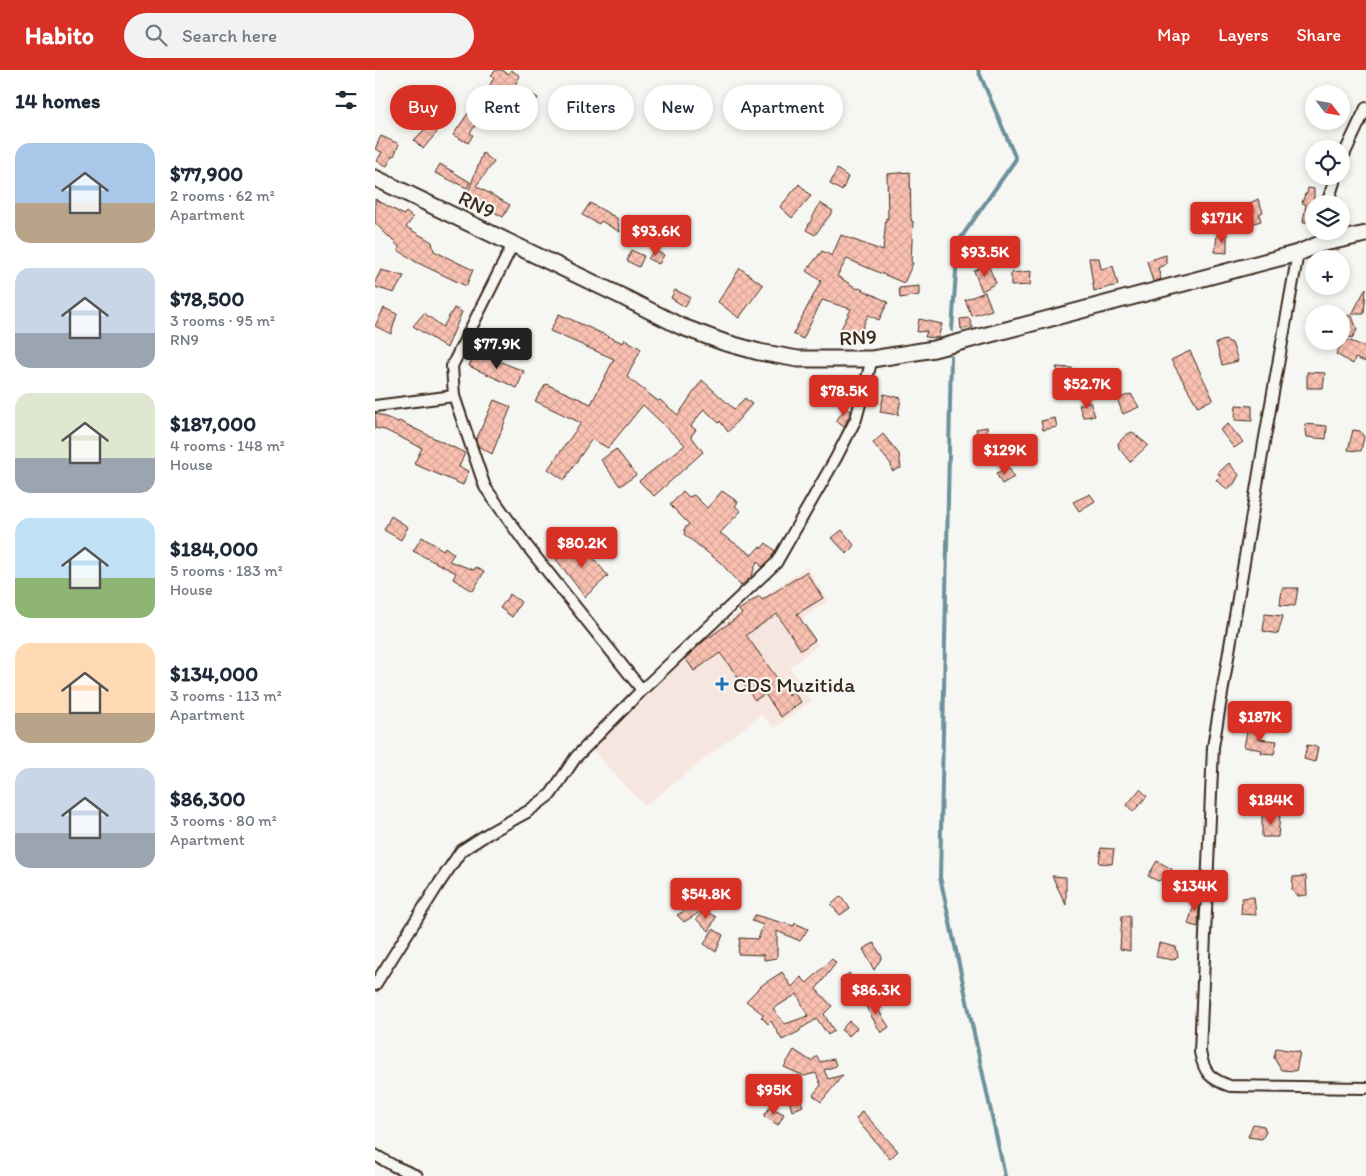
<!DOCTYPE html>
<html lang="en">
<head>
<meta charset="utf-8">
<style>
	:root { --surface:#fff; --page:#f2f2f3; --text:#1f2937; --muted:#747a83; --accent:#d93025 }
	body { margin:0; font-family:Itim,sans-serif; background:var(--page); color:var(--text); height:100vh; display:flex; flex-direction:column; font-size:19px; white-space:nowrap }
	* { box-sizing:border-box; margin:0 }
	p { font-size:16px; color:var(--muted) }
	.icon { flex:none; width:28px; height:28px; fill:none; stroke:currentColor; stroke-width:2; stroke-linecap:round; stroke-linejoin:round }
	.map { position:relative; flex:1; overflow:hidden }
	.details { display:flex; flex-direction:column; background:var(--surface); width:375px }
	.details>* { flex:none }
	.hud { position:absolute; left:15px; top:15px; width:475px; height:45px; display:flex; gap:10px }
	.needle { width:32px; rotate:121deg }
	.fabs { position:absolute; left:930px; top:15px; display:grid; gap:10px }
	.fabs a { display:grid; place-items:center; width:45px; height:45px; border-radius:50%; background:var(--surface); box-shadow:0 2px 8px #0003; font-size:25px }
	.price { position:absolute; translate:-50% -42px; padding:0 11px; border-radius:5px; background:var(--accent); color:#fff; font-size:16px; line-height:32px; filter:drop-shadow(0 1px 2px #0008) }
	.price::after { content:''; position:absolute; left:50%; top:30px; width:15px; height:11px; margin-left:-8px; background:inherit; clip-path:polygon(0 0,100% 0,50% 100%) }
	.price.on { background:#222; color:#fff }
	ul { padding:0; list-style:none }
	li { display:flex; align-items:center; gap:15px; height:125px; padding:0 15px }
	li span { display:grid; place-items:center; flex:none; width:140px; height:100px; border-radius:15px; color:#555 }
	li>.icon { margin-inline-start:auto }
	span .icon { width:60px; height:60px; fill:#fffc; stroke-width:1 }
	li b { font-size:21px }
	h2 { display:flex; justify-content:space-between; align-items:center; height:60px; padding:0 15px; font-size:21px }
	.pill { padding:0 18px; border-radius:22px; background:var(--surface); box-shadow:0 2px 8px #0003; font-size:18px; line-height:45px }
	.pill.on { background:var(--accent); color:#fff }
	header { display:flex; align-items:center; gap:30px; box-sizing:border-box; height:70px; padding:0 25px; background:var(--accent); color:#fff }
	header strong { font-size:24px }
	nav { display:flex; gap:28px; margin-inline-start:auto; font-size:18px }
	.search { width:350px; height:45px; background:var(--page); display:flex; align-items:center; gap:12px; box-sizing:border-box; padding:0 18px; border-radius:28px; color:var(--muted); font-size:19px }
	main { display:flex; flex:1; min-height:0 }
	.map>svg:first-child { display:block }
	.built { fill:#f7e6df }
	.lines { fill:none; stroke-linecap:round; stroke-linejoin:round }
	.stream { stroke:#6c919b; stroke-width:4 }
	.building { fill:url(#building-cross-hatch); stroke:#3b2a1e; fill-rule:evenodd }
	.minor-casing { stroke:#3b2a1e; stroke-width:14 }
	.primary-casing { stroke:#3b2a1e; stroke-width:19 }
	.minor { stroke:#f6f6f2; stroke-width:10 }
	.primary { stroke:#f6f6f2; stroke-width:15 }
	.poi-dot { fill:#1f6fb2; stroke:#f6f6f2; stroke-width:2 }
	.labels { text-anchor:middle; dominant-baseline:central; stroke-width:4.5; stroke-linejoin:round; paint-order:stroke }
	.street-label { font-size:21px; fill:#3b2a1e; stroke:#f6f6f2 }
	.poi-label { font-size:21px; fill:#3b2a1e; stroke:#f6f6f2; text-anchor:start }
</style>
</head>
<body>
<header>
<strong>Habito</strong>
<div class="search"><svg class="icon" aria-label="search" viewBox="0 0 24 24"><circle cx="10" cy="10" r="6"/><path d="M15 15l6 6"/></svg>Search here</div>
<nav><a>Map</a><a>Layers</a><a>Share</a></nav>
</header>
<main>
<section class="details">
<h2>14 homes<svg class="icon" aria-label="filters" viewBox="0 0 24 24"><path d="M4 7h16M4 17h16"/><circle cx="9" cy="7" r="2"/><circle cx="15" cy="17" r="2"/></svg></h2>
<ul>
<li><span style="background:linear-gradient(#a9c7e8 60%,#b9a48a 0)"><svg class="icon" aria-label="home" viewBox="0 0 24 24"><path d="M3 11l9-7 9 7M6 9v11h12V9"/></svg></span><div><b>$77,900</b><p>2 rooms · 62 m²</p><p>Apartment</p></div></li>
<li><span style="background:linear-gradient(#c9d6e8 65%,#9aa5b1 0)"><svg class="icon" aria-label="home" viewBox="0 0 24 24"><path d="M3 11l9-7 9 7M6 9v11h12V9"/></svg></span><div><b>$78,500</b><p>3 rooms · 95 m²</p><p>RN9</p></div></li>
<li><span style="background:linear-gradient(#dfe7d0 65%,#9aa5b1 0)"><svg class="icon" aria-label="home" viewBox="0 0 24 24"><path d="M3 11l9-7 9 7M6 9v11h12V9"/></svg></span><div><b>$187,000</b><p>4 rooms · 148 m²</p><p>House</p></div></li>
<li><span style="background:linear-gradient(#bfe0f5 60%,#8fb573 0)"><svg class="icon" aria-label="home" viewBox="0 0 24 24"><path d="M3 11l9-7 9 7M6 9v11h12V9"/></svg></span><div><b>$184,000</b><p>5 rooms · 183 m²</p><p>House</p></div></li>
<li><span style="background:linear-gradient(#ffd9b3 70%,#b9a48a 0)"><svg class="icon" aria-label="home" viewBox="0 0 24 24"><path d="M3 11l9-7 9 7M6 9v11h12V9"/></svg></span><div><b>$134,000</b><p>3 rooms · 113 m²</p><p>Apartment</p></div></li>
<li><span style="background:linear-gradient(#c9d6e8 65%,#9aa5b1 0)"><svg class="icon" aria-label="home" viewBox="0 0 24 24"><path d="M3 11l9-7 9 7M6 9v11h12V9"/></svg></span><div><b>$86,300</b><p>3 rooms · 80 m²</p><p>Apartment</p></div></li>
</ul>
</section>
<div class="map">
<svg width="991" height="1106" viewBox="0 0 991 1106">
	<defs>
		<pattern id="building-cross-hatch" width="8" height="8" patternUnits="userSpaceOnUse" patternTransform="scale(1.25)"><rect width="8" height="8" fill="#fac1b2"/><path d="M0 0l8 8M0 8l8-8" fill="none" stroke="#d7a699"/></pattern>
	</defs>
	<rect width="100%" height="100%" fill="#f6f6f2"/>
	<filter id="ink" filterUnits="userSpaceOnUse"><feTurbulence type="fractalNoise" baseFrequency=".02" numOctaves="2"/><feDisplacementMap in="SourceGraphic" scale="10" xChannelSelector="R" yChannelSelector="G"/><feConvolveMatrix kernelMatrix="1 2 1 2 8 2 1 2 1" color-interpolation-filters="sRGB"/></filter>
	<g filter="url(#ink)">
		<path class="built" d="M432,497l21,34 -27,19 17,25 -28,22 22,34 -38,27 -13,-14 -116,92 -64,-68 101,-87z"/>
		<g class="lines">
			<g class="stream">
				<path d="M577,260l6,-88 58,-83 -38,-89"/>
				<path d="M576,287l-11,520 65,299"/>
			</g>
		</g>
		<g class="building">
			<path d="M121,0h6l6,4 3,-4 9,6 -5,9 23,13 -15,18 -12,-7 4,-7 -27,-13 6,-12 -3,-2z"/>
			<path d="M225,18l13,10 -11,14 -13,-8z"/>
			<path d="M96,39l11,7 -12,17 3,2 -5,8 -15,-8z"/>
			<path d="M54,55l8,7 -14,17 -9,-9z"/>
			<path d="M6,66l18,8 -5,12h-2l-5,10 -10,-5 5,-9 -7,-3z"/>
			<path d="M108,83l11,9 -18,24 34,19 -7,12 -37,-20z"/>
			<path d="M65,94l30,18 -3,6 -32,-15z"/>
			<path d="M462,99l11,8 -6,14 -12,-7z"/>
			<path d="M535,102l1,49h2l-2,41 2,1 -9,20 -57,-24 -10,17 21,13 1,-1 29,14 -9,18 -11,-5 -9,21h-4l-15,-5 11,-22 -29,-9 -19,39 -10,-5 28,-53 -15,-10 16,-20 10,5 9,-21 42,16 3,-33 2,1 -1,-45z"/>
			<path d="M424,114l12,12 -19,22 -12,-11z"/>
			<path d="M933,118l6,1v33h-11l3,-18 -4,-1 3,-9h2z"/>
			<path d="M0,129l29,16 2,-3 7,6 -7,9 26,15 2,9 39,19 -7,16 -50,-24 -18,-12 2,-2 -25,-25z"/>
			<path d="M883,129l5,13 -4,2 2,7 -10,3 -5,-19z"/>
			<path d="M215,133l27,15 3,14 -19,-11 -2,3 -17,-9z"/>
			<path d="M445,133l13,8 -18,24 -9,-5z"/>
			<path d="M842,165h10v18l-12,-1z"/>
			<path d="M256,180l13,6 -5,11 -12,-6z"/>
			<path d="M279,180l10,5 -5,9 -11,-5z"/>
			<path d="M791,185v9l-8,4 3,11 -8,3 -6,-21z"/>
			<path d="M714,188h10l2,11 12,-3 5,19 -24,6z"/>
			<path d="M613,195l8,18 -14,8 -8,-20z"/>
			<path d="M365,198l23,17 -24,33 -21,-16z"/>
			<path d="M6,200l23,6 -10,17 -19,-6v-5z"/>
			<path d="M656,201l-1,14 -19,1v-13z"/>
			<path d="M544,216v9l-19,3 -1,-10z"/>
			<path d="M991,218l-2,26h-12z"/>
			<path d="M300,220l15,7 -5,10 -14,-9z"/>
			<path d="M610,222l7,18 -20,6 -7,-16z"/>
			<path d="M9,238l13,6 -6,20 -16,-8z"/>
			<path d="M79,238l8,4 -15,36 -34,-22 11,-13 19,14z"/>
			<path d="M184,244l64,29 2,-4 16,10 -14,28 31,24 2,-1 18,15 24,-35 32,29 11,-11 7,6 -24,28 -8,-11 -1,2 -15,-14 -13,17 5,4 -5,6 12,16 -49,44 -15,-15 46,-36 -42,-40 -35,43 -16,-9 -28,41 -16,-11 33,-46 -46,-22 11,-17 45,20 23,-45 -64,-28z"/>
			<path d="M966,245l11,1 5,14 -5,8 -11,-4z"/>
			<path d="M594,248l4,10 -12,1 -1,-10z"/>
			<path d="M544,249l23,5 -4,14 -13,-1 2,-6 -10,1z"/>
			<path d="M970,269l21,8v15l-11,-4 -2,6 -17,-10z"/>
			<path d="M850,270l7,3 6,18 -16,4 -6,-22z"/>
			<path d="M815,281l23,48 -15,8 -27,-47z"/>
			<path d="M100,282l49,19 -7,17 -48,-22z"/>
			<path d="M681,297l16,1 1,18h-11l1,-6z"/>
			<path d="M932,302l18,1 -2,15h-16z"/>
			<path d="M509,324l17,4 -3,17 -18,-3z"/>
			<path d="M756,324l8,13 -16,7 -6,-15z"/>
			<path d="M119,330l17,7 -19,47 -14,-8 -2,-6z"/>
			<path d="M715,332l5,14 -12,1 -4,-12z"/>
			<path d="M861,335l16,1v15l-17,-1z"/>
			<path d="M471,337l5,4 -7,16 -8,-6z"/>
			<path d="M0,343l23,9 1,-1 66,32 -6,14 10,4 -6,14 -49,-21 8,-16 -37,-18 -10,-2z"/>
			<path d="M680,348l2,9 -14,3 -2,-9z"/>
			<path d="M853,354l15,18 -9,6 -14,-18z"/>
			<path d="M930,354l22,2 -1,13 -19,-2z"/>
			<path d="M612,357l1,9 -9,2 -3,-9z"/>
			<path d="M978,360l7,1 4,6 -3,14 -13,-1z"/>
			<path d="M757,362l16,13 -18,17 -11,-14 -1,-5 8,-8z"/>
			<path d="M508,364l16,20 2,14 -9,3 -1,-7 -18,-21z"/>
			<path d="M241,379l20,26 -16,11 -19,-26z"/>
			<path d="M854,393l10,12 -5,9 -7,5 -11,-9 4,-4 -2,-3z"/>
			<path d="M634,398l5,9 -12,7 -6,-11z"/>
			<path d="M308,421l6,6 5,-2 13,13 15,-17 16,11 -3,4 6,5 -21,22 32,22 7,-8 3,1 4,-5 9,8 -4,8 -9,8 -5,-6 -6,16 -10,9 -20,-23 -36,-28 -1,-6 5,-5 -19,-19z"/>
			<path d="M715,424l5,7 -16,10 -6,-9z"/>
			<path d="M16,446l17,11 -7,13 -17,-10z"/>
			<path d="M467,460l12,15 -7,9 -15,-16z"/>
			<path d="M47,467l21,13 2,-3 9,7 -5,7 25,9 2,-3 8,5 -11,19 -20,-12 3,-6 -43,-22z"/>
			<path d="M204,471l29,35 -23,21 -29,-38z"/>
			<path d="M431,502l17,26 -26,16 18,26 -14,10 -24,-36 -31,21 43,60 4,-3 8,10 -20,15 -16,-23 -10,6 -35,-47 -26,18 -9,-13 19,-17 38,-27 -3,-4 20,-14 3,4z"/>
			<path d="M907,518h16l-3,18 -15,-1z"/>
			<path d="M135,524l11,8 -9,15 -12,-9z"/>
			<path d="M890,544l18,2 -5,18 -15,-3z"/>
			<path d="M872,661l13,2 -2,6 19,2 -3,13 -13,-1 1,-3 -18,-3z"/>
			<path d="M932,675l11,2 -3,15 -11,-3z"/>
			<path d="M765,719l7,7 -14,16 -6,-7z"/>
			<path d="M905,745l-2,22h-16v-21z"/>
			<path d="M726,778l13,1 -2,15 -13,-1z"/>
			<path d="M782,791l15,8 -6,8 -8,4 -10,-5z"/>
			<path d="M677,806l14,1v28z"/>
			<path d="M931,806l1,19 -9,1 -6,-5 1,-14z"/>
			<path d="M825,815l-2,42 -10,-3z"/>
			<path d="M466,826l9,12 -10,7 -9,-10z"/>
			<path d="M879,827l2,18 -15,-1 1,-16z"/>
			<path d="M329,830l4,7 -24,15 -7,-7z"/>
			<path d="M329,840l12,7 -7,14 -13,-12z"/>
			<path d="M380,845l39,11 1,-3 13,6 -8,12 -23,-10v27l-13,2v-5l-26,-1 2,-16 18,1 5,-14 -11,-4z"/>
			<path d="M747,846h8v35l-10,-2z"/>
			<path d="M338,859l10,6 -7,17 -12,-8z"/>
			<path d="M499,873l8,14 -8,13 -11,-21z"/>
			<path d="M784,873l17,4 2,10 -5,3 -17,-3z"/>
			<path d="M457,889l4,4 -20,26 16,17 -8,8 10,17 -6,4 -11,-16 -17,10v2l-18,9 -11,-19 -3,3 -7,-7 3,-2 -18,-14 16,-16 20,-13 10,15 9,-10 6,6zM422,924l11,22 -23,8 -12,-15z"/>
			<path d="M474,903l9,12 -9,8 -9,-13z"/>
			<path d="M496,928l18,29 -8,6 -17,-30z"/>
			<path d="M474,951l8,7 -8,8 -8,-6z"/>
			<path d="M901,978l24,4 -4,19 -15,-1 -7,-12z"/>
			<path d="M419,980l17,11 6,-5 3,6 14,-3 2,7 -12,4 4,9 15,-4 -22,27 -8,-7 8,-10 -5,-12 -12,3 -20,-9z"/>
			<path d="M417,1007l11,29 -11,5 -9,-32z"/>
			<path d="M395,1037l14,7 -6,11 -14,-9z"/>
			<path d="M487,1041l36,40 -8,8 -34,-40z"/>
			<path d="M878,1054l11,2 2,6 -4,7 -14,-2z"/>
		</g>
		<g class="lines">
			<defs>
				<g id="minor">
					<path d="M966,91l25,-53"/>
					<path d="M952,134l9,-28"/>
					<path d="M138,174l-61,122 2,30 31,91 42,59 115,144"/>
					<path d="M923,183l-34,190 -51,304 -13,305c4,21 10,27 30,34l136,2"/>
					<path d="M0,336l79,-10"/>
					<path d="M0,915l63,-100 23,-34 28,-18 38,-21 24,-18 25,-37 66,-67 134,-127 60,-105 20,-39 16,-60"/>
					<path d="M0,1085l19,11 23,10"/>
				</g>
				<path id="primary" d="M0,108l248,119 57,29 43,16 36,10 39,7h74l62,-10 364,-96 22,-9 46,-10"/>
			</defs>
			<use href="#minor" class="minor-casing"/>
			<use href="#primary" class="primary-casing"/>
			<use href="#minor" class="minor"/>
			<use href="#primary" class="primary"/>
		</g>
	</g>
	<path class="poi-dot" d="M344.5 606.5h5v5h5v5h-5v5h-5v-5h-5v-5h5z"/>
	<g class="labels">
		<g class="street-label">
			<text transform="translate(102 134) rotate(26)">RN9</text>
			<text transform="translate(483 267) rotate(-3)">RN9</text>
		</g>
		<g class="poi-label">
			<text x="358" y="614">CDS Muzitida</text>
		</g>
	</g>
</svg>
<div class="fabs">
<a><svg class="needle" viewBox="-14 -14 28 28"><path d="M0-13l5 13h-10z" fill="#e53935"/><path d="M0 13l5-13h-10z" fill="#747a83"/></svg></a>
<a><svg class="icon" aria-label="locate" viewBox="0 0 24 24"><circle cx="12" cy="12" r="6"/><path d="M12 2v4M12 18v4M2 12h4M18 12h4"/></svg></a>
<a><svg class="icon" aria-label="layers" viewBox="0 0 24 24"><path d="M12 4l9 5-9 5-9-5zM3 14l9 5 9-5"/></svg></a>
<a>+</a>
<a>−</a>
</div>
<b class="price" style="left:847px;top:174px">$171K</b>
<b class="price" style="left:281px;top:187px">$93.6K</b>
<b class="price" style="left:610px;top:208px">$93.5K</b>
<b class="price on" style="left:122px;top:300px">$77.9K</b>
<b class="price" style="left:712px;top:340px">$52.7K</b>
<b class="price" style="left:469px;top:347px">$78.5K</b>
<b class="price" style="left:630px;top:406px">$129K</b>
<b class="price" style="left:207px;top:499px">$80.2K</b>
<b class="price" style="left:885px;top:673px">$187K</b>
<b class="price" style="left:896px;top:756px">$184K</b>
<b class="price" style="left:820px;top:842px">$134K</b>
<b class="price" style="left:331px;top:850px">$54.8K</b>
<b class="price" style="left:501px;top:946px">$86.3K</b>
<b class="price" style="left:399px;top:1046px">$95K</b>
<div class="hud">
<a class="pill on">Buy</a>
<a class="pill">Rent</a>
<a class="pill">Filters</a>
<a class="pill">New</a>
<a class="pill">Apartment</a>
</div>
</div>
</main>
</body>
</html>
